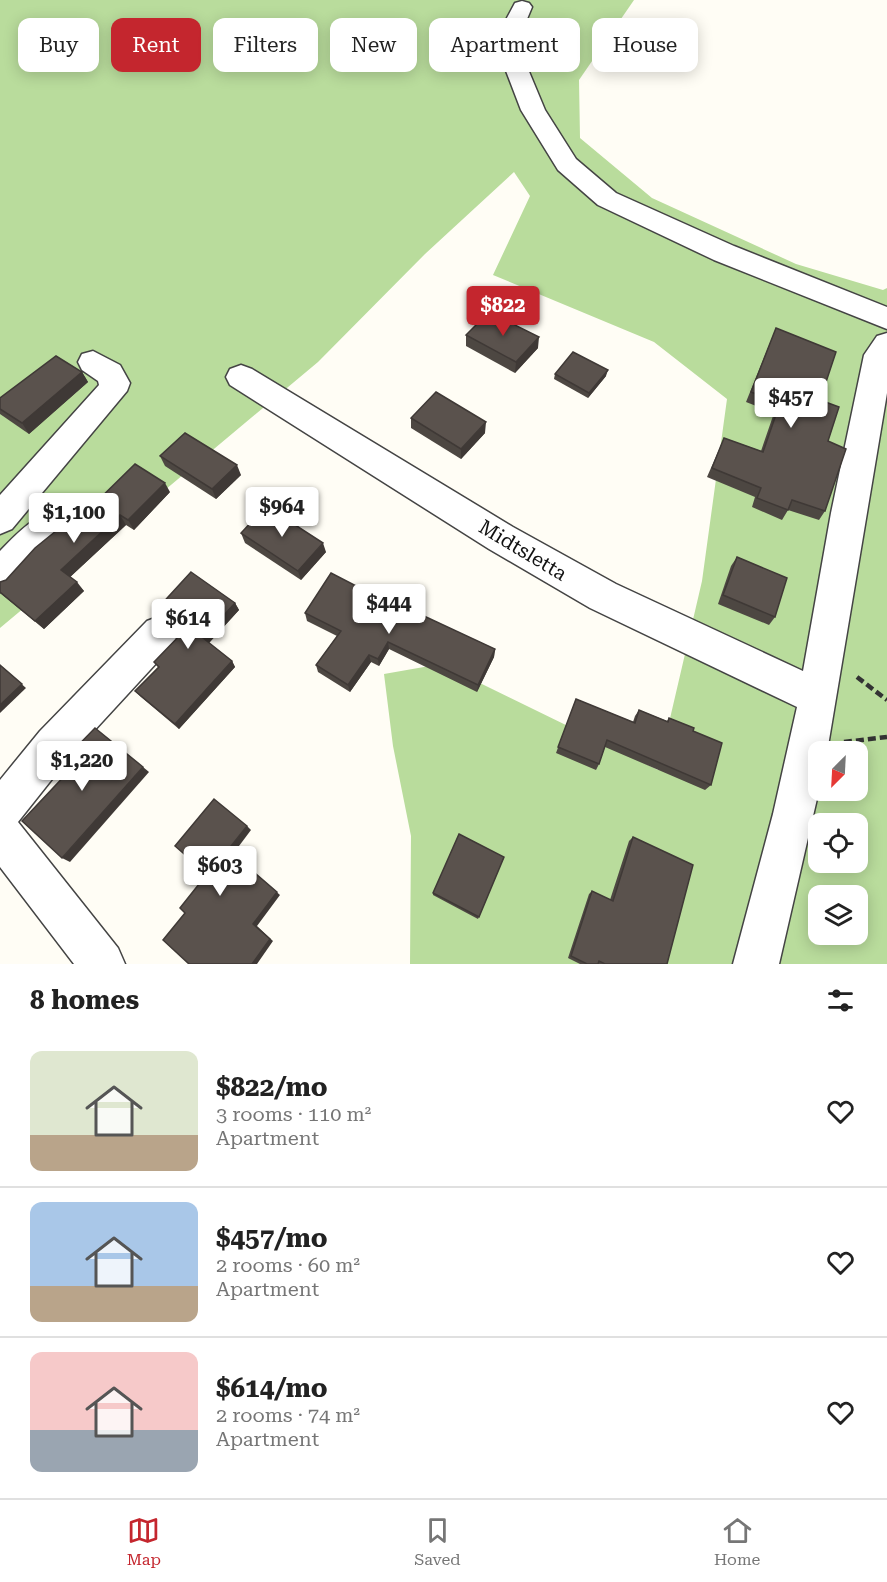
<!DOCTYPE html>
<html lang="en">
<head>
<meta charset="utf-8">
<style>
	:root { --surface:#fff; --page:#f6f6f6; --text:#222; --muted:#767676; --line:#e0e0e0; --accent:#c4262e }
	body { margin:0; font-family:"Roboto Serif",serif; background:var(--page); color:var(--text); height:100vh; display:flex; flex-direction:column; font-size:22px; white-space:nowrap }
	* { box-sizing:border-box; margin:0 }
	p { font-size:20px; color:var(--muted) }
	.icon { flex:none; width:33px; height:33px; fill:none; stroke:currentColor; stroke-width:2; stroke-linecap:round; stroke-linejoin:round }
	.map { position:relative; height:964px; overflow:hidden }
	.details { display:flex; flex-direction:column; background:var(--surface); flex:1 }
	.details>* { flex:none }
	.banner { position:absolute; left:18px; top:18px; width:852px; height:54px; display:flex; gap:12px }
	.needle { width:39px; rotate:204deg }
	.tools { position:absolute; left:808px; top:741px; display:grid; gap:12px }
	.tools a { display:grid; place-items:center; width:60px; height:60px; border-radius:12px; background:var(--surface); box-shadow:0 3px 15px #0003; font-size:30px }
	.price { position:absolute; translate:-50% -51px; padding:0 14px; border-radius:6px; background:#fff; color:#222; font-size:20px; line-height:39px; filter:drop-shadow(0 2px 3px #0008) }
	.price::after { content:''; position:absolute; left:50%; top:36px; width:18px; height:14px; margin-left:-9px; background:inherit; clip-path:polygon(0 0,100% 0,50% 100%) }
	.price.on { background:var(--accent); color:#fff }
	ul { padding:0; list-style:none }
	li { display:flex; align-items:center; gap:18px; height:150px; padding:0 30px }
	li+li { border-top:2px solid var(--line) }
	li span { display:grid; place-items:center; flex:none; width:168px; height:120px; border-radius:12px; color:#555 }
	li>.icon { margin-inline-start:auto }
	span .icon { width:72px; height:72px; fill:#fffc; stroke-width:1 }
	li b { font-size:26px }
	h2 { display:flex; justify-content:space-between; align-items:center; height:72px; padding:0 30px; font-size:26px }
	.pill { padding:0 21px; border-radius:12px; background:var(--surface); box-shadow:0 3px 15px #0003; font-size:21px; line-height:54px }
	.pill.on { background:var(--accent); color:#fff }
	.tab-bar { display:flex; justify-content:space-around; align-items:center; height:84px; border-top:2px solid var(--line); background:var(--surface); font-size:16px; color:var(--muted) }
	.tab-bar a { display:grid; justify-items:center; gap:3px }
	.tab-bar .on { color:var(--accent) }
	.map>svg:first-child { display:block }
	.forest { fill:#b9dc9c; fill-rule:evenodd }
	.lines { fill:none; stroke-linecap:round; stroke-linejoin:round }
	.minor-casing { stroke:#444; stroke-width:3 }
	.path { stroke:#333; stroke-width:4.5; stroke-dasharray:8 4; stroke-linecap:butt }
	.minor { fill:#fff; fill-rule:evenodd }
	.wall { fill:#4d4742 }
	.shaded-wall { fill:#3f3936 }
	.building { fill:#5a524d; stroke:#3f3936; stroke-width:1.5 }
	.labels { text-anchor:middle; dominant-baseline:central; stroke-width:6; stroke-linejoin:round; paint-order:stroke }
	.street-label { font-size:20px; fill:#111; stroke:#fff }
</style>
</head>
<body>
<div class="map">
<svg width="887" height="964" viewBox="0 0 887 964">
	<rect width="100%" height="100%" fill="#fffdf5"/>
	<path class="forest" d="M0,0h634l-55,80 1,58 72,60 144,66 87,26 4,-2v676h-477l1,-128 -18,-90 -9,-72 57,-10 217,106 44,-189 25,-182 -73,-57 -161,-67 37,-79 -16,-24 -89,82 -107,108 -318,266zM819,752h39v38h-39zM819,824h39v38h-39zM819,896h39v38h-39z"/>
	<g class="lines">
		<defs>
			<g id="minor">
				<path d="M522,1l7,2 3,4 -10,24 -2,19 25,60 31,49 40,34 118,53 153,61v22l-173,-69 -116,-55 -40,-35 -37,-60 -23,-60 2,-19 15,-28z"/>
				<path d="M887,333v60l-60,359h-8v38l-40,174h-46l40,-150 24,-107 -207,-99 -101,-59 -259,-164 -4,-8 4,-8 11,-4 11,4 261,158 103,57 187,87 28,-158 33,-158 13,-19z"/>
				<path d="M93,351l27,14 10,18 -3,8 -115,138 -12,5v-39l99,-110 -1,-4 -16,-11 -4,-8 4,-8z"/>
				<path d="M61,505l12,5 5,10 -5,10 -32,25 -28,32 -13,5v-41c17,-18 37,-37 61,-46z"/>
				<path d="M160,616l13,5 5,12 -5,12 -105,114 -50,63 100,126 7,16h-51l-74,-97v-87l40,-49 107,-110z"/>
			</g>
		</defs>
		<use href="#minor" class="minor-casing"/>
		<g class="path">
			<path d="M857,677l30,23"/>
			<path d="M844,742l43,-5"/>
		</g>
		<use href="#minor" class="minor"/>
	</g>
	<g class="wall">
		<path d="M776,328l44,72 8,41 -3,70 -6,9 -31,-10 -6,10 -30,-13 3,-10 -48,-20 17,-39 37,13 13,-38 -28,-11z"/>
		<path d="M466,335l72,13 -23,25 -49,-27z"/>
		<path d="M82,372l6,10 -59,52 -29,-20v-16z"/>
		<path d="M555,374l51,2 -18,22 -34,-19z"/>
		<path d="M411,418l74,15 -24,26 -50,-31z"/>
		<path d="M160,456l81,19 -25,24 -51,-33z"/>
		<path d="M170,492l-36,38 -8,-5 -56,52 14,14 -40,38 -44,-36v-11l6,-2 77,-65z"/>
		<path d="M241,533l85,19 -25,28 -56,-37z"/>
		<path d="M737,557l38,60 -6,8 -51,-21 13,-38z"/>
		<path d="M364,590l1,5 56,26 74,28 -1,8 -17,35 -88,-43 -10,17 -8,-4 -21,30 -32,-20 -2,-7 21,-29 -30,-15 -2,-8z"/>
		<path d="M235,603l4,7 -30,33 23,18 3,6 -56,62 -38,-32 -6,-6 23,-24 -4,-5 27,-28 -5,-7 -3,-8 -10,-4 -5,-7z"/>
		<path d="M576,699l57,23 2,-6 4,-6 28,11 2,-3 24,13 18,54 -6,5 -100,-43 -6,17 -3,6 -40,-17z"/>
		<path d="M633,837l34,127h-87l-12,-6 21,-64 3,-3 18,9 19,-59z"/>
		<path d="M504,857l-26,62 -45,-24v-2z"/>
	</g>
	<g class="shaded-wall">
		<path d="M539,337l-1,11 -23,25 1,-11z"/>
		<path d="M608,370l-2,6 -18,22 1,-5z"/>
		<path d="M82,372l6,10 -59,52 -7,-11z"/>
		<path d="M486,422l-1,11 -24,26v-10z"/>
		<path d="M237,465l4,10 -25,24 -4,-10z"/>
		<path d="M165,483l5,9 -36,38 -6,-10z"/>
		<path d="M120,515l6,10 -58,54 -7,-9z"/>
		<path d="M323,543l3,9 -25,28 -3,-9z"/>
		<path d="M77,582l7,9 -40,38 -9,-8z"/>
		<path d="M235,603l4,7 -32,35 -4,-7z"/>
		<path d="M388,642l1,7 -10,17 -1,-7z"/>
		<path d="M495,649l-1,8 -17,35 1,-7z"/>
		<path d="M369,655l2,7 -21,30 -2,-7z"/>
		<path d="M232,661l3,6 -56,62 -4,-5z"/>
		<path d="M0,665l26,23 -26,25z"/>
		<path d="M143,767l6,5 -79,90 -8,-4z"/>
		<path d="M247,826l4,4 -18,24 47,41 -23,31 16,15 -16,23h-5l1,-40 -25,-74z"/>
	</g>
	<g class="building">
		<path d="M489,312l50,25 -23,25 -50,-27z"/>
		<path d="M776,328l60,24 -16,48 19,7 -11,34 18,8 -21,62 -33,-11 -4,10 -31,-12 4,-10 -49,-20 12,-30 39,14 17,-49 -29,-11z"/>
		<path d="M573,352l35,18 -19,23 -34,-19z"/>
		<path d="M56,356l26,16 -60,51 -22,-14v-11z"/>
		<path d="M436,392l50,30 -25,27 -50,-31z"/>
		<path d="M185,433l52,32 -25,24 -52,-33z"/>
		<path d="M135,464l30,19 -37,37 -8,-5 -59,55 16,12 -42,39 -35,-29v-10l6,-2 29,-32 32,-26 8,-13 8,6z"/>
		<path d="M266,506l57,37 -25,28 -57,-38z"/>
		<path d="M737,557l50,21 -12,39 -52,-22z"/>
		<path d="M191,572l44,31 -32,35 29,23 -57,63 -40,-33 24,-24 -5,-5 29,-30 -7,-5 -5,-14 -13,-5z"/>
		<path d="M331,573l33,17 -2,3 59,28 3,-5 71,33 -17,36 -90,-43 -10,17 -9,-4 -21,30 -32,-20 25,-34 -36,-18z"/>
		<path d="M0,665l22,19 -22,21z"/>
		<path d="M576,699l59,24 4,-13 29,12 1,-4 25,10 -1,3 29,12 -11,42 -104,-45 -8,24 -41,-17z"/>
		<path d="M95,728l48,39 -81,91 -40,-37 47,-50 -9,-7z"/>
		<path d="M214,799l33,27 -19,24 49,42 -24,32 17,15 -18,25h-63l-26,-24 22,-27 -5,-5 27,-34 -32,-28z"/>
		<path d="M459,834l45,23 -25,60 -46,-24z"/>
		<path d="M633,837l60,28 -26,99h-62l-6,-3 -1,3h-11l-16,-8 21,-65 21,10z"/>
	</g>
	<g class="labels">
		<g class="street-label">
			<text transform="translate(523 550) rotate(31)">Midtsletta</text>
		</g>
	</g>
</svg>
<div class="tools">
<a><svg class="needle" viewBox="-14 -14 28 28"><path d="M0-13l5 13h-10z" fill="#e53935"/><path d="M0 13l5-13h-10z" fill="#767676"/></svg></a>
<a><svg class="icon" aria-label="locate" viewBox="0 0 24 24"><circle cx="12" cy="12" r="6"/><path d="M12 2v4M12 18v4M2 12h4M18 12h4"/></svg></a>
<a><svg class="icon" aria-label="layers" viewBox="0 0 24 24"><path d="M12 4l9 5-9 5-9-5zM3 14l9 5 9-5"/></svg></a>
</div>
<b class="price on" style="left:503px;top:337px">$822</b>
<b class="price" style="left:791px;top:429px">$457</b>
<b class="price" style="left:282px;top:538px">$964</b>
<b class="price" style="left:74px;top:544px">$1,100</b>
<b class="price" style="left:389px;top:635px">$444</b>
<b class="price" style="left:188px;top:650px">$614</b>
<b class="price" style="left:82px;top:792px">$1,220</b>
<b class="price" style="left:220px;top:897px">$603</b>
<div class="banner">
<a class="pill">Buy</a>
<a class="pill on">Rent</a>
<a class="pill">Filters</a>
<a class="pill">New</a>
<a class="pill">Apartment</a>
<a class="pill">House</a>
</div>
</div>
<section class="details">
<h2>8 homes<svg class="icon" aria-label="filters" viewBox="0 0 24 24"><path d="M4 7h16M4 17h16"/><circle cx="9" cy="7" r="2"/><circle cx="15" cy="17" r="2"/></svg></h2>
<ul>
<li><span style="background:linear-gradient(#dfe7d0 70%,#b9a48a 0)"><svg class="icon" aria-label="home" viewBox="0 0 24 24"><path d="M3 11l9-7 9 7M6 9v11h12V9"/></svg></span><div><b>$822/mo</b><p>3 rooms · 110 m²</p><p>Apartment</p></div><svg class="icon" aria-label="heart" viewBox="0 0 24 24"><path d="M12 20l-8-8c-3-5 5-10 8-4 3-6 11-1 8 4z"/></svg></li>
<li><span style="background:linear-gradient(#a9c7e8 70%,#b9a48a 0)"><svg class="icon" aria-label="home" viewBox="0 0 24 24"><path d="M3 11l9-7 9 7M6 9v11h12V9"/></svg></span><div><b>$457/mo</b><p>2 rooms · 60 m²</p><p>Apartment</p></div><svg class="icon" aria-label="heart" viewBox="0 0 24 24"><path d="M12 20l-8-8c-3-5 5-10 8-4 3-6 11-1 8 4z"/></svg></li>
<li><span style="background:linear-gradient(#f6c9c9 65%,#9aa5b1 0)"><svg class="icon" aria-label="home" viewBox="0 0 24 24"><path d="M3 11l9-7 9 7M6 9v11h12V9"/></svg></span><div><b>$614/mo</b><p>2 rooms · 74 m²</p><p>Apartment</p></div><svg class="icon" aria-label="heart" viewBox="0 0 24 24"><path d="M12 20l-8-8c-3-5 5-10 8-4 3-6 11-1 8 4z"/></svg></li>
</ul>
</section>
<nav class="tab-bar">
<a class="on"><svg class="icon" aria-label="map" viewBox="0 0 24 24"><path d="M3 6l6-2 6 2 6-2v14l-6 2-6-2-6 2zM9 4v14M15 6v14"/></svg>Map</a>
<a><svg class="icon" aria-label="saved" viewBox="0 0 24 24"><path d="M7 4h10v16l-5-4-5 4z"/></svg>Saved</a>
<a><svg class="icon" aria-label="home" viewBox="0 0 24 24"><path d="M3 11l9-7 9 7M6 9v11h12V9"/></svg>Home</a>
</nav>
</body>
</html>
